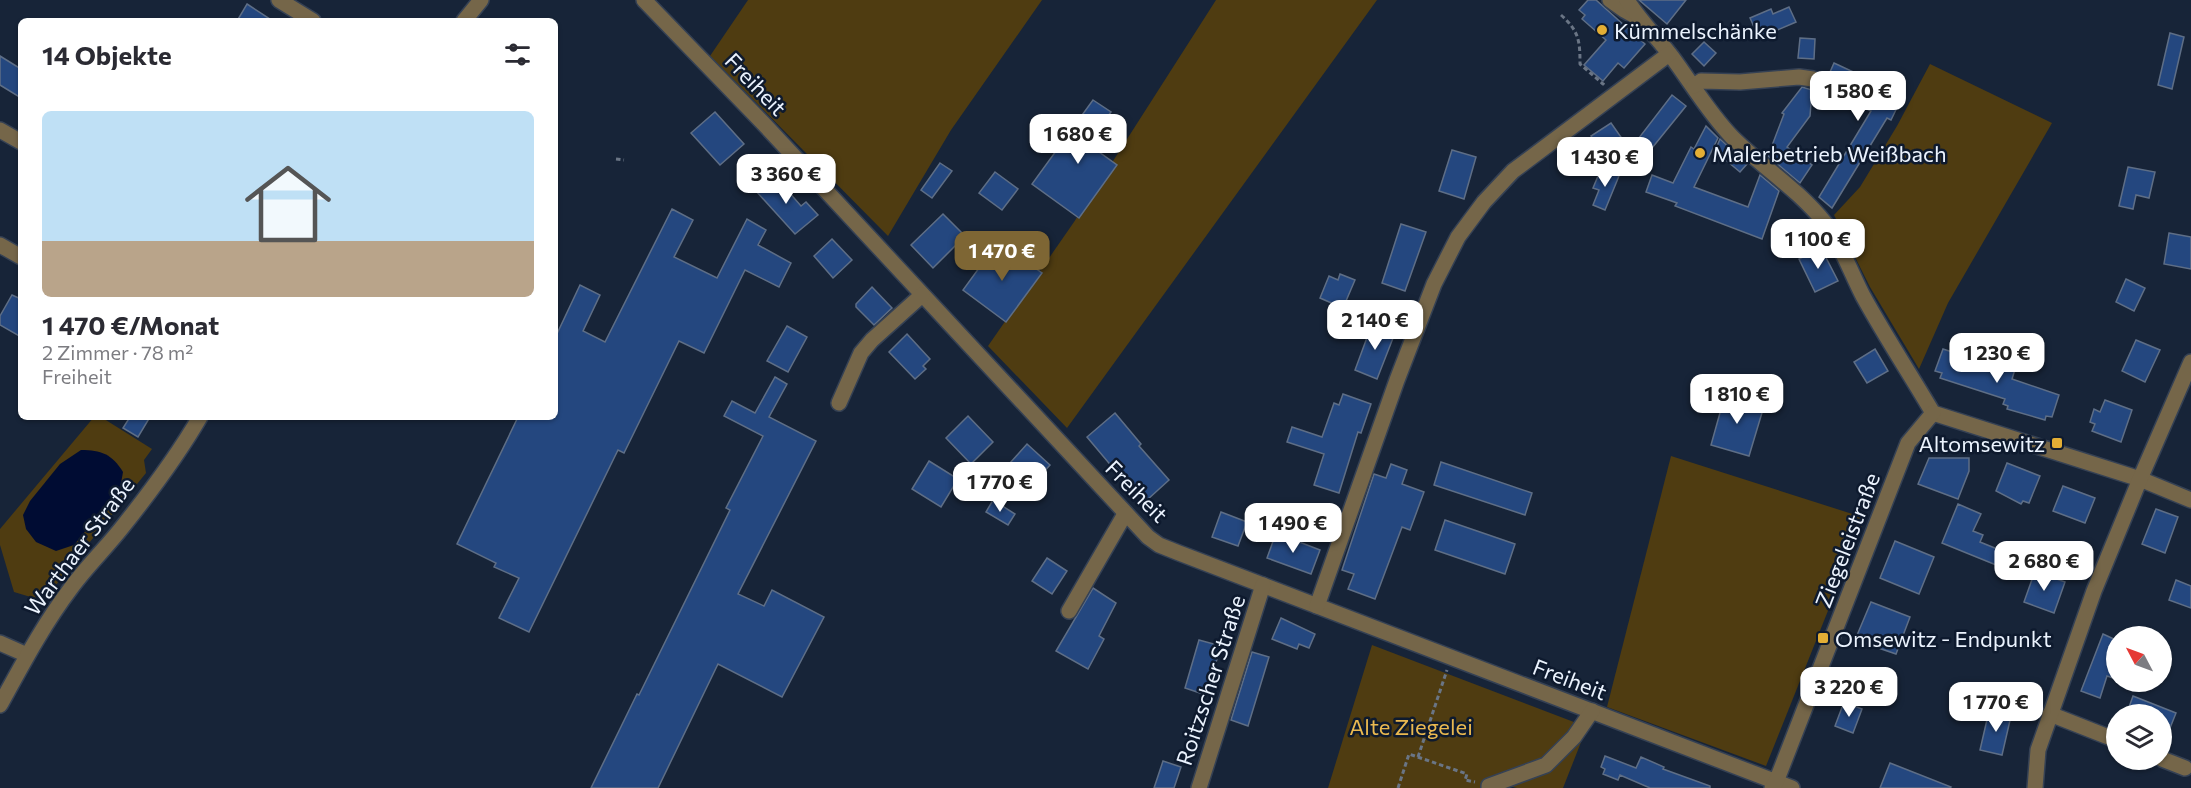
<!DOCTYPE html>
<html lang="de">
<head>
<meta charset="utf-8">
<style>
	:root { --surface:#fff; --page:#f2f2f3; --text:#2b2b33; --muted:#7c7c81; --accent:#7e6634 }
	body { margin:0; font-family:Commissioner,sans-serif; background:var(--page); color:var(--text); height:100vh; display:flex; flex-direction:column; font-size:22px; white-space:nowrap }
	* { box-sizing:border-box; margin:0 }
	p { font-size:20px; color:var(--muted) }
	.icon { flex:none; width:33px; height:33px; fill:none; stroke:currentColor; stroke-width:2; stroke-linecap:round; stroke-linejoin:round }
	.map { position:relative; flex:1; overflow:hidden }
	.panel { position:absolute; left:18px; top:18px; width:540px; height:402px; display:flex; flex-direction:column; background:var(--surface); border-radius:9px; box-shadow:0 2px 4px #0004 }
	.panel>* { flex:none }
	.needle { width:39px; rotate:311deg }
	.tools { position:absolute; left:2106px; top:626px; display:grid; gap:12px }
	.tools a { display:grid; place-items:center; width:66px; height:66px; border-radius:50%; background:var(--surface); box-shadow:0 2px 4px #0004; font-size:30px }
	.price { position:absolute; translate:-50% -51px; padding:0 14px; border-radius:12px; background:#fff; color:#222; font-size:20px; line-height:39px; filter:drop-shadow(0 2px 3px #0008) }
	.price::after { content:''; position:absolute; left:50%; top:36px; width:18px; height:14px; margin-left:-9px; background:inherit; clip-path:polygon(0 0,100% 0,50% 100%) }
	.price.current { background:var(--accent); color:#fff }
	ul { padding:0; list-style:none }
	li { display:grid; align-content:center; gap:12px; height:318px; padding:0 24px }
	li span { display:grid; place-items:center; height:186px; border-radius:9px; color:#555 }
	li>.icon { margin-inline-start:auto }
	span .icon { width:108px; height:108px; fill:#fffc; stroke-width:1 }
	li b { font-size:26px }
	h2 { display:flex; justify-content:space-between; align-items:center; height:72px; padding:0 24px; font-size:26px }
	.map>svg:first-child { display:block }
	.green { fill:#4f3c11 }
	.water { fill:#000c33 }
	.building { fill:#24477f; stroke:#5e6e86; stroke-width:1.5 }
	.lines { fill:none; stroke-linecap:round; stroke-linejoin:round }
	.minor-casing { stroke:#354154; stroke-width:18 }
	.path { stroke:#6a7585; stroke-width:3; stroke-dasharray:4.5 3; stroke-linecap:butt }
	.minor { stroke:#756649; stroke-width:15 }
	.poi-dot { fill:#e3ae35; stroke:#0e1a2e; stroke-width:2 }
	.labels { text-anchor:middle; dominant-baseline:central; stroke-width:5; stroke-linejoin:round; paint-order:stroke }
	.poi-label { font-size:22px; fill:#ebf3fe; stroke:#0e1a2e; text-anchor:start }
	.street-label { font-size:22px; fill:#ebf3fe; stroke:#0e1a2e }
	.park-label { font-size:22px; fill:#eab950; stroke:#0e1a2e }
</style>
</head>
<body>
<div class="map">
<svg width="2191" height="788" viewBox="0 0 2191 788">
	<rect width="100%" height="100%" fill="#172438"/>
	<g class="green">
		<path d="M748,0h294l-91,130 -63,106 -178,-180z"/>
		<path d="M1216,0h161l-310,428 -79,-82 86,-124z"/>
		<path d="M1930,64l122,59 -104,180 -29,66 -49,-82 -36,-72 26,-28 37,-61z"/>
		<path d="M94,417h7l51,32 -8,11 2,13 -70,86 -12,1 1,13 -21,28 -30,-9 -14,-47v-16z"/>
		<path d="M1671,456l194,62 -99,248 -159,-59z"/>
		<path d="M1372,645l215,82 -24,61h-46l-15,-4 -3,4h-171z"/>
	</g>
	<path class="water" d="M81,450c20,0 31,4 42,22l-3,17 -46,56 -18,6 -20,-9 -10,-13 -3,-14 7,-14 30,-37z"/>
	<g class="building">
		<path d="M1588,0h8l49,44 -21,24 -6,-5 -15,18 -19,-16 22,-25 -24,-21 3,-4 -6,-5z"/>
		<path d="M1639,0h47l-19,24z"/>
		<path d="M247,4l26,17h-36z"/>
		<path d="M1789,7l7,15 -37,16 -9,-20 21,-9 2,5z"/>
		<path d="M2170,33l14,4 -12,52 -14,-4z"/>
		<path d="M1800,38l15,1 -1,20 -16,-1z"/>
		<path d="M1704,42l12,11 -12,13 -12,-12z"/>
		<path d="M0,56l21,13v29l-21,-13z"/>
		<path d="M1834,63l69,32 -12,25 -4,-2 -55,90 -13,-11 52,-86 -48,-23z"/>
		<path d="M1802,87l10,3 -2,26 -23,31 25,18 -12,18 -32,-27 16,-42 -2,-1z"/>
		<path d="M1672,95l14,11 -38,47 -13,-10z"/>
		<path d="M1093,100l18,12 -23,32 29,21 -38,53 -47,-34z"/>
		<path d="M715,112l29,32 -24,21 -29,-32z"/>
		<path d="M1611,123l12,17 -20,14 -12,-18z"/>
		<path d="M1706,126l12,12 -24,49 54,20 12,-32 19,16 -17,48 -87,-33 2,-3 -31,-11 6,-17 21,8 18,-36 3,2z"/>
		<path d="M1720,139l27,25 -7,8 -25,-21z"/>
		<path d="M1452,150l24,7 -12,42 -25,-8z"/>
		<path d="M940,163l12,8 -20,27 -11,-8z"/>
		<path d="M2128,167l27,5 -6,26 -13,-3 -3,14 -14,-3z"/>
		<path d="M1601,169l18,7 -14,34 -12,-5 6,-15 -6,-2z"/>
		<path d="M995,172l23,17 -16,21 -23,-17z"/>
		<path d="M774,175l27,31 5,-4 12,13 -23,19 -39,-43z"/>
		<path d="M672,209l21,11 -19,37 43,21 30,-59 19,11 -8,15 33,18 -12,24 -34,-17 -41,83 -25,-12 -55,112 -6,-3 -89,182 -30,-14 20,-40 -25,-11 2,-4 -39,-19 61,-127h37v-79l25,-53 20,10 -17,36 22,11z"/>
		<path d="M943,214l22,22 -32,32 -22,-23z"/>
		<path d="M1401,224l25,8 -21,59 -23,-8z"/>
		<path d="M2169,233l22,4v32l-27,-5z"/>
		<path d="M832,239l20,21 -19,18 -19,-22z"/>
		<path d="M998,242l44,31 -36,49 -43,-32z"/>
		<path d="M1821,248l17,33 -23,11 -16,-33z"/>
		<path d="M1340,274l15,6 -12,28 -23,-10 9,-22 9,4z"/>
		<path d="M2126,279l19,9 -11,23 -18,-9z"/>
		<path d="M872,287l20,21 -18,17 -18,-18v-3z"/>
		<path d="M12,295l9,4v38l-21,-12v-9z"/>
		<path d="M1372,324l23,9 -18,46 -22,-9z"/>
		<path d="M787,326l20,11 -19,35 -21,-11z"/>
		<path d="M907,334l23,25 -7,7 3,3 -11,10 -26,-27z"/>
		<path d="M2136,340l24,10 -15,32 -23,-11z"/>
		<path d="M1875,349l13,22 -21,12 -13,-21z"/>
		<path d="M1943,349l52,17 2,-6 19,6 -4,13 47,16 -7,22 -6,-1 -1,4 -38,-11 1,-3 -5,-2 2,-5 -65,-21 2,-5 -7,-2z"/>
		<path d="M775,377l12,7 -18,33 47,24 -78,153 26,12 8,-16 52,27 -42,80 -64,-33 -60,124h-67l46,-94 2,1 91,-185 -4,-2 37,-72 -39,-20 8,-15 23,12z"/>
		<path d="M1343,394l28,10 -10,29 -3,-1 -19,61 -25,-8 10,-31 -37,-12 5,-15 30,10 12,-34 5,2z"/>
		<path d="M1725,395l39,11 -15,50 -38,-11z"/>
		<path d="M2105,400l27,10 -11,32 -29,-11 3,-7 -5,-2 4,-13 6,3z"/>
		<path d="M1115,413l26,31 -2,2 30,34 -22,20 -32,-34 -2,2 -26,-31z"/>
		<path d="M968,416l25,26 -22,22 -25,-26z"/>
		<path d="M130,417h20l-12,20 -15,-9z"/>
		<path d="M1027,444l23,21 -17,19 -23,-21z"/>
		<path d="M1929,458h40v13l-11,28 -40,-15z"/>
		<path d="M929,461l29,18 -17,28 -29,-18z"/>
		<path d="M1441,462l91,31 -7,22 -91,-30z"/>
		<path d="M2007,463l33,13 -11,27 -6,-2 -2,3 -25,-13z"/>
		<path d="M1391,464l16,6 -5,14 22,8 -14,38 -8,-3 -27,72 -27,-10 6,-15 -12,-4 32,-96 12,4z"/>
		<path d="M2063,486l32,12 -10,25 -32,-12z"/>
		<path d="M993,500l22,14 -7,11 -22,-13z"/>
		<path d="M1958,504l23,10 -8,17 10,4 -3,7 32,13 -6,14 -64,-26z"/>
		<path d="M2156,509l22,8 -13,36 -23,-9z"/>
		<path d="M1221,512l26,10 -9,24 -26,-9z"/>
		<path d="M1445,520l70,24 -10,30 -70,-24z"/>
		<path d="M1276,533l44,17 -9,24 -44,-16z"/>
		<path d="M1895,541l39,16 -15,37 -39,-16z"/>
		<path d="M1047,558l20,13 -15,23 -20,-13z"/>
		<path d="M2035,571l30,11 -11,31 -30,-11z"/>
		<path d="M2176,580l15,6v22l-22,-8z"/>
		<path d="M1093,588l23,15 -17,33 5,3 -16,30 -32,-18z"/>
		<path d="M1871,602l39,15 -14,37 -41,-14z"/>
		<path d="M1281,618l34,16 -6,14 -10,-4 -2,5 -25,-10z"/>
		<path d="M2103,634l13,6v39l-9,-3 -7,22 -19,-7z"/>
		<path d="M1199,640l22,6 -15,49 -21,-7z"/>
		<path d="M1252,652l17,5 -21,69 -17,-6z"/>
		<path d="M1862,680l16,7 -5,12 -16,-6z"/>
		<path d="M2133,696l43,17 -14,35v-34h-24l-10,-4z"/>
		<path d="M1844,702l18,7 -9,24 -18,-7z"/>
		<path d="M1989,711l22,5 -9,39 -22,-5z"/>
		<path d="M1605,756l31,12 5,-11 23,10 -1,2 47,17v2h-60l-30,-13 -2,5 -15,-6 2,-5 -4,-2z"/>
		<path d="M1163,761l18,6 -7,21h-20z"/>
		<path d="M1890,763l61,24 -1,1h-70z"/>
	</g>
	<g class="lines">
		<defs>
			<g id="minor">
				<path d="M279,0l34,21"/>
				<path d="M644,0l119,123 385,414 11,8 20,8 613,235"/>
				<path d="M1610,0l14,10 11,6"/>
				<path d="M1627,0c13,21 30,37 45,57 20,27 37,56 60,80 30,30 66,52 93,86 14,17 27,52 38,73 22,40 47,78 70,117l207,66 51,21"/>
				<path d="M464,21l17,-21"/>
				<path d="M1694,86l7,-5 39,1 59,-5 14,2"/>
				<path d="M0,130l21,12"/>
				<path d="M0,245l21,12"/>
				<path d="M839,403l22,-50 11,-13 50,-45"/>
				<path d="M1317,606l80,-226 37,-96 24,-47 26,-35 29,-31 156,-117"/>
				<path d="M1069,611l56,-97"/>
				<path d="M0,643l27,12"/>
				<path d="M0,705c22,-40 43,-80 71,-117 16,-22 36,-41 53,-63 27,-34 54,-70 76,-108"/>
				<path d="M2050,714l66,26"/>
				<path d="M2162,759l23,9"/>
				<path d="M1199,788l64,-203"/>
				<path d="M1489,788v-2l57,-21 28,-28 18,-26"/>
				<path d="M1772,788l4,-6 132,-339 25,-30"/>
				<path d="M2035,788l3,-38 56,-159 46,-112 51,-117"/>
			</g>
		</defs>
		<use href="#minor" class="minor-casing"/>
		<g class="path">
			<path d="M1561,15c18,16 19,26 19,49l23,20 1,-2"/>
			<path d="M616,159l8,1"/>
			<path d="M1418,757l29,-87"/>
			<path d="M1398,788l11,-34 58,20 -2,6 10,2"/>
		</g>
		<use href="#minor" class="minor"/>
	</g>
	<g class="poi-dot">
		<circle cx="1602" cy="30" r="6"/>
		<circle cx="1700" cy="153" r="6"/>
		<rect x="2051" y="437" width="12" height="12" rx="3"/>
		<rect x="1817" y="632" width="12" height="12" rx="3"/>
	</g>
	<g class="labels">
		<g class="poi-label">
			<text x="1614" y="30">Kümmelschänke</text>
			<text x="1712" y="153">Malerbetrieb Weißbach</text>
			<text x="2045" y="443" text-anchor="end">Altomsewitz</text>
			<text x="1835" y="638">Omsewitz - Endpunkt</text>
		</g>
		<g class="street-label">
			<text transform="translate(756 84) rotate(46)">Freiheit</text>
			<text transform="translate(1137 491) rotate(45)">Freiheit</text>
			<text transform="translate(1847 540) rotate(-69)">Ziegeleistraße</text>
			<text transform="translate(79 546) rotate(-53)">Warthaer Straße</text>
			<text transform="translate(1570 679) rotate(21)">Freiheit</text>
			<text transform="translate(1210 680) rotate(-72)">Roitzscher Straße</text>
		</g>
		<g class="park-label">
			<text x="1411" y="726">Alte Ziegelei</text>
		</g>
	</g>
</svg>
<div class="tools">
<a><svg class="needle" viewBox="-14 -14 28 28"><path d="M0-13l5 13h-10z" fill="#e53935"/><path d="M0 13l5-13h-10z" fill="#7c7c81"/></svg></a>
<a><svg class="icon" aria-label="layers" viewBox="0 0 24 24"><path d="M12 4l9 5-9 5-9-5zM3 14l9 5 9-5"/></svg></a>
</div>
<b class="price" style="left:1858px;top:122px">1 580 €</b>
<b class="price" style="left:1078px;top:165px">1 680 €</b>
<b class="price" style="left:1605px;top:188px">1 430 €</b>
<b class="price" style="left:786px;top:205px">3 360 €</b>
<b class="price" style="left:1818px;top:270px">1 100 €</b>
<b class="price current" style="left:1002px;top:282px">1 470 €</b>
<b class="price" style="left:1375px;top:351px">2 140 €</b>
<b class="price" style="left:1997px;top:384px">1 230 €</b>
<b class="price" style="left:1737px;top:425px">1 810 €</b>
<b class="price" style="left:1000px;top:513px">1 770 €</b>
<b class="price" style="left:1293px;top:554px">1 490 €</b>
<b class="price" style="left:2044px;top:592px">2 680 €</b>
<b class="price" style="left:1849px;top:718px">3 220 €</b>
<b class="price" style="left:1996px;top:733px">1 770 €</b>
<section class="panel">
<h2>14 Objekte<svg class="icon" aria-label="filters" viewBox="0 0 24 24"><path d="M4 7h16M4 17h16"/><circle cx="9" cy="7" r="2"/><circle cx="15" cy="17" r="2"/></svg></h2>
<ul>
<li><span style="background:linear-gradient(#bfe0f5 70%,#b9a48a 0)"><svg class="icon" aria-label="home" viewBox="0 0 24 24"><path d="M3 11l9-7 9 7M6 9v11h12V9"/></svg></span><div><b>1 470 €/Monat</b><p>2 Zimmer · 78 m²</p><p>Freiheit</p></div></li>
</ul>
</section>
</div>
</body>
</html>
